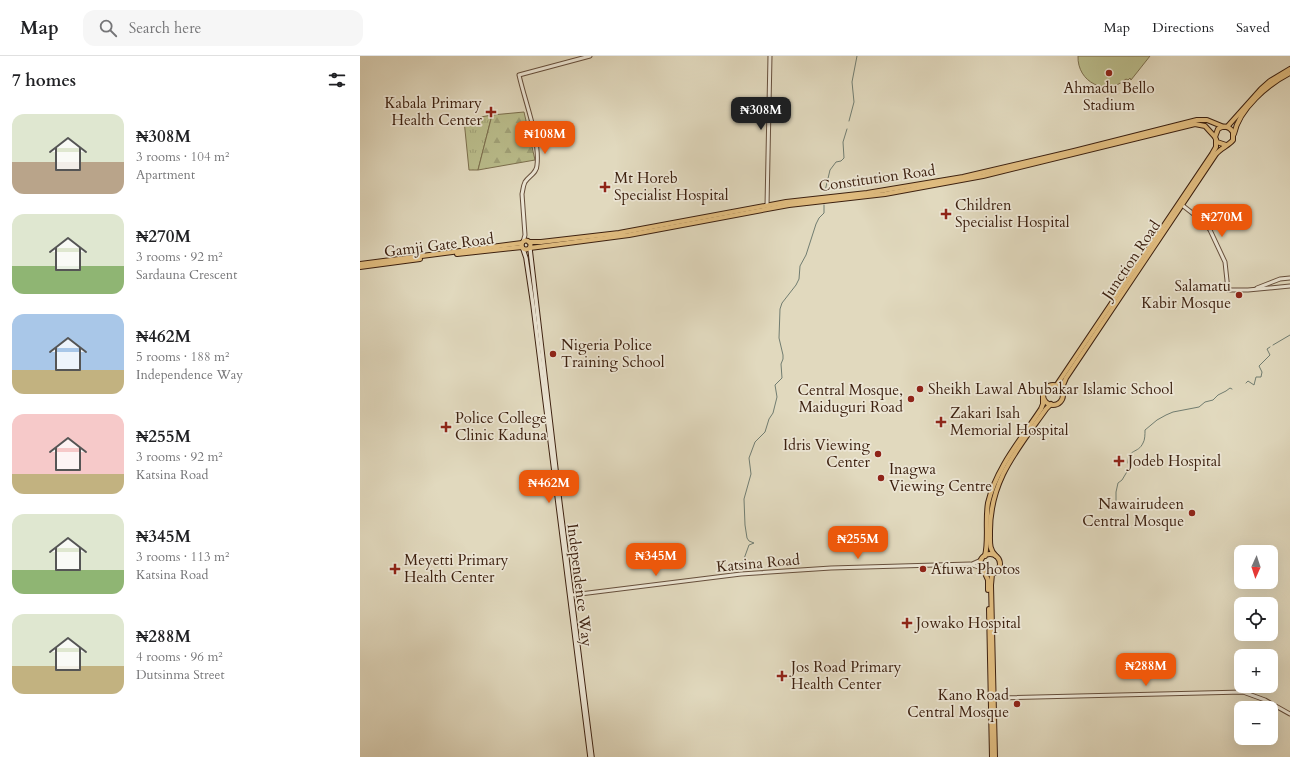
<!DOCTYPE html>
<html lang="en">
<head>
<meta charset="utf-8">
<style>
	:root { --surface:#fff; --page:#f6f6f6; --text:#202124; --muted:#757577; --line:#e0e0e0; --accent:#ea580c }
	body { margin:0; font-family:Cardo,serif; background:var(--page); color:var(--text); height:100vh; display:flex; flex-direction:column; font-size:15px; white-space:nowrap }
	* { box-sizing:border-box; margin:0 }
	p { font-size:13px; color:var(--muted) }
	.icon { flex:none; width:22px; height:22px; fill:none; stroke:currentColor; stroke-width:2; stroke-linecap:round; stroke-linejoin:round }
	.map { position:relative; flex:1; overflow:hidden }
	.sheet { display:flex; flex-direction:column; background:var(--surface); width:360px }
	.sheet>* { flex:none }
	.needle { width:26px; rotate:183deg }
	.tools { position:absolute; left:874px; top:489px; display:grid; gap:8px }
	.tools a { display:grid; place-items:center; width:44px; height:44px; border-radius:8px; background:var(--surface); box-shadow:0 4px 16px #0002; font-size:20px }
	.price { position:absolute; translate:-50% -34px; padding:0 9px; border-radius:8px; background:var(--accent); color:#fff; font-size:13px; line-height:26px; filter:drop-shadow(0 1px 2px #0008) }
	.price::after { content:''; position:absolute; left:50%; top:24px; width:12px; height:9px; margin-left:-6px; background:inherit; clip-path:polygon(0 0,100% 0,50% 100%) }
	.price.current { background:#222; color:#fff }
	ul { padding:0; list-style:none }
	li { display:flex; align-items:center; gap:12px; height:100px; padding:0 12px }
	li span { display:grid; place-items:center; flex:none; width:112px; height:80px; border-radius:12px; color:#555 }
	li>.icon { margin-inline-start:auto }
	span .icon { width:48px; height:48px; fill:#fffc; stroke-width:1 }
	li b { font-size:17px }
	h2 { display:flex; justify-content:space-between; align-items:center; height:48px; padding:0 12px; font-size:17px }
	header { display:flex; align-items:center; gap:24px; box-sizing:border-box; height:56px; padding:0 20px; background:var(--surface); border-bottom:1px solid var(--line) }
	header strong { font-size:19px }
	nav { display:flex; gap:22px; margin-inline-start:auto; font-size:14px }
	.search { width:280px; height:36px; background:var(--page); display:flex; align-items:center; gap:10px; box-sizing:border-box; padding:0 14px; border-radius:12px; color:var(--muted); font-size:15px }
	main { display:flex; flex:1; min-height:0 }
	.map>svg:first-child { display:block }
	.grass { fill:url(#grass-tufts); stroke:#7c6f4e }
	.forest { fill:url(#forest-firs); stroke:#7c6f4e }
	.garden { fill:#babd8c; stroke:#7c6f4e }
	.lines { fill:none; stroke-linecap:round; stroke-linejoin:round }
	.stream { stroke:#717d71; stroke-width:1 }
	.tertiary-casing { stroke:#664f3c; stroke-width:5 }
	.secondary-casing { stroke:#3d2110; stroke-width:5.5 }
	.primary-casing { stroke:#3d2110; stroke-width:6 }
	.tertiary { stroke:#ece6d5; stroke-width:3 }
	.secondary { stroke:#ece6d5; stroke-width:3.5 }
	.primary { stroke:#e0bc7f; stroke-width:4 }
	.poi-dot { fill:#8f2418; stroke:#ece6d5; stroke-width:1.5 }
	.labels { text-anchor:middle; dominant-baseline:central; stroke-width:3.5; stroke-linejoin:round; paint-order:stroke }
	.poi-label { font-size:15px; fill:#3d2110; stroke:#ece6d5; text-anchor:start }
	.street-label { font-size:15px; fill:#3d2110; stroke:#ece6d5 }
</style>
</head>
<body>
<header>
<strong>Map</strong>
<div class="search"><svg class="icon" aria-label="search" viewBox="0 0 24 24"><circle cx="10" cy="10" r="6"/><path d="M15 15l6 6"/></svg>Search here</div>
<nav><a>Map</a><a>Directions</a><a>Saved</a></nav>
</header>
<main>
<section class="sheet">
<h2>7 homes<svg class="icon" aria-label="filters" viewBox="0 0 24 24"><path d="M4 7h16M4 17h16"/><circle cx="9" cy="7" r="2"/><circle cx="15" cy="17" r="2"/></svg></h2>
<ul>
<li><span style="background:linear-gradient(#dfe7d0 60%,#b9a48a 0)"><svg class="icon" aria-label="home" viewBox="0 0 24 24"><path d="M3 11l9-7 9 7M6 9v11h12V9"/></svg></span><div><b>₦308M</b><p>3 rooms · 104 m²</p><p>Apartment</p></div></li>
<li><span style="background:linear-gradient(#dfe7d0 65%,#8fb573 0)"><svg class="icon" aria-label="home" viewBox="0 0 24 24"><path d="M3 11l9-7 9 7M6 9v11h12V9"/></svg></span><div><b>₦270M</b><p>3 rooms · 92 m²</p><p>Sardauna Crescent</p></div></li>
<li><span style="background:linear-gradient(#a9c7e8 70%,#c2b280 0)"><svg class="icon" aria-label="home" viewBox="0 0 24 24"><path d="M3 11l9-7 9 7M6 9v11h12V9"/></svg></span><div><b>₦462M</b><p>5 rooms · 188 m²</p><p>Independence Way</p></div></li>
<li><span style="background:linear-gradient(#f6c9c9 75%,#c2b280 0)"><svg class="icon" aria-label="home" viewBox="0 0 24 24"><path d="M3 11l9-7 9 7M6 9v11h12V9"/></svg></span><div><b>₦255M</b><p>3 rooms · 92 m²</p><p>Katsina Road</p></div></li>
<li><span style="background:linear-gradient(#dfe7d0 70%,#8fb573 0)"><svg class="icon" aria-label="home" viewBox="0 0 24 24"><path d="M3 11l9-7 9 7M6 9v11h12V9"/></svg></span><div><b>₦345M</b><p>3 rooms · 113 m²</p><p>Katsina Road</p></div></li>
<li><span style="background:linear-gradient(#dfe7d0 65%,#c2b280 0)"><svg class="icon" aria-label="home" viewBox="0 0 24 24"><path d="M3 11l9-7 9 7M6 9v11h12V9"/></svg></span><div><b>₦288M</b><p>4 rooms · 96 m²</p><p>Dutsinma Street</p></div></li>
</ul>
</section>
<div class="map">
<svg width="930" height="701" viewBox="0 0 930 701">
	<defs>
		<pattern id="grass-tufts" width="24" height="20" patternUnits="userSpaceOnUse"><rect width="24" height="20" fill="#babd8c"/><path d="M3 7l-1-3M5 7V3M7 7l1-3M15 17l-1-3M17 17v-4M19 17l1-3" fill="none" stroke="#a1a278"/></pattern>
		<pattern id="forest-firs" width="22" height="20" patternUnits="userSpaceOnUse"><rect width="22" height="20" fill="#babd8c"/><path d="M5 1l3.5 6h-7zM16 11l3.5 6h-7z" fill="#a1a278"/></pattern>
	</defs>
	<rect width="100%" height="100%" fill="#e1d9be"/>
	<filter id="stains"><feTurbulence type="fractalNoise" baseFrequency=".005" numOctaves="4"/><feColorMatrix values="0 0 0 0 .2 0 0 0 0 .09 0 0 0 0 .02 0 0 0 .5 -.17"/></filter>
	<radialGradient id="worn" r=".72"><stop offset=".6" stop-color="#630" stop-opacity="0"/><stop offset="1" stop-color="#630" stop-opacity=".3"/></radialGradient>
	<path class="grass" d="M132,59l-14,55h-9l-5,-50z"/>
	<path class="forest" d="M164,56l11,48 -57,10 14,-55z"/>
	<path class="garden" d="M718,0h72l-19,24 -1,-2 -2,2 -2,-1c-20,18 -49,3 -48,-23z"/>
	<g class="lines">
		<g class="stream">
			<path d="M489,65l5,-19 -2,-20 5,-26"/>
			<path d="M465,135l5,-21 6,-8 5,-1 3,-3 -1,-16 4,-13"/>
			<path d="M913,289l17,-10"/>
			<path d="M886,327l2,-2 6,4 2,-8h5l1,-5 -3,-6 11,-11 -3,-6 3,-2"/>
			<path d="M768,407c0,-15 10,-9 15,-20 2,-3 2,-9 2,-13l12,-10 9,-5 7,-3 26,-5 6,-5 8,-2 5,-5 8,-4 4,-3 2,1"/>
			<path d="M756,452v-16l2,-9 4,-3 6,-10"/>
			<path d="M381,511l8,-22 5,-2 -5,-2 -2,-3 -2,-13 -1,-26 7,-25 -2,-16 6,-16 10,-10 4,-13 4,-6 4,-16 -2,-12 7,-7 -1,-14 2,-5v-4l-4,-17 1,-29 2,-6 14,-18 3,-6 1,-13 6,-11 10,-31 3,-6 5,-5v-8"/>
		</g>
		<defs>
			<g id="tertiary">
				<path d="M822,149l23,18 5,7 15,32 3,28h20l42,-4"/>
				<path d="M407,150l3,-150"/>
				<path d="M163,186l2,-7 -3,-41c1,-4 1,-8 3,-12 4,-6 12,-9 12,-17 3,-26 -12,-63 -18,-90l71,-19"/>
				<path d="M897,232l23,-9 10,-1"/>
				<path d="M612,508l9,-4"/>
				<path d="M212,539l169,-21 90,-6 139,-4 11,4"/>
				<path d="M634,642l249,-6 22,8 25,14"/>
			</g>
			<g id="secondary">
				<path d="M163,193l3,9 7,47 57,452"/>
				<path d="M170,193l30,255 32,253"/>
			</g>
			<g id="primary">
				<path d="M867,71l34,-38 9,-8 20,-12"/>
				<path d="M874,78c5,-25 34,-50 56,-61"/>
				<circle cx="166" cy="189" r="4.5"/>
				<path d="M169,186h12l78,-9 167,-31 81,-9 96,-16 111,-26 123,-31h10l17,7"/>
				<path d="M170,192l99,-13 160,-30 96,-11 98,-18 212,-52 10,2 10,11"/>
				<path d="M97,198l65,-7"/>
				<path d="M0,208l162,-21"/>
				<path d="M0,211l60,-8"/>
				<circle cx="693" cy="339" r="10"/>
				<path d="M696,330l156,-232 4,-7v-7"/>
				<path d="M702,336l1,-7 3,-7 150,-224c5,-6 12,-8 17,-14v-8c-4,-6 -9,-7 -15,-3l-3,8 2,5 9,3"/>
				<circle cx="630" cy="508" r="10"/>
				<path d="M625,500c4,-17 0,-35 3,-53 8,-35 34,-65 53,-94l2,-5v-9"/>
				<path d="M636,500c-7,-6 -6,-14 -6,-22 -1,-53 27,-84 56,-125l5,-5"/>
				<path d="M624,515l4,9v10"/>
				<path d="M629,553l3,148"/>
				<path d="M635,701l-4,-172 1,-11 4,-2"/>
			</g>
		</defs>
		<use href="#tertiary" class="tertiary-casing"/>
		<use href="#secondary" class="secondary-casing"/>
		<use href="#primary" class="primary-casing"/>
		<use href="#tertiary" class="tertiary"/>
		<use href="#secondary" class="secondary"/>
		<use href="#primary" class="primary"/>
	</g>
	<g class="poi-dot">
		<circle cx="749" cy="17" r="4"/>
		<path d="M129 50h4v4h4v4h-4v4h-4v-4h-4v-4h4z"/>
		<path d="M243 125h4v4h4v4h-4v4h-4v-4h-4v-4h4z"/>
		<path d="M584 152h4v4h4v4h-4v4h-4v-4h-4v-4h4z"/>
		<circle cx="879" cy="239" r="4"/>
		<circle cx="193" cy="298" r="4"/>
		<circle cx="560" cy="333" r="4"/>
		<circle cx="551" cy="343" r="4"/>
		<path d="M579 360h4v4h4v4h-4v4h-4v-4h-4v-4h4z"/>
		<path d="M84 365h4v4h4v4h-4v4h-4v-4h-4v-4h4z"/>
		<circle cx="518" cy="398" r="4"/>
		<path d="M757 399h4v4h4v4h-4v4h-4v-4h-4v-4h4z"/>
		<circle cx="521" cy="422" r="4"/>
		<circle cx="832" cy="457" r="4"/>
		<path d="M33 507h4v4h4v4h-4v4h-4v-4h-4v-4h4z"/>
		<circle cx="563" cy="513" r="4"/>
		<path d="M545 561h4v4h4v4h-4v4h-4v-4h-4v-4h4z"/>
		<path d="M420 614h4v4h4v4h-4v4h-4v-4h-4v-4h4z"/>
		<circle cx="657" cy="648" r="4"/>
	</g>
	<g class="labels">
		<g class="poi-label">
			<text x="749" y="32" text-anchor="middle">Ahmadu Bello<tspan x="749" dy="17">Stadium</tspan></text>
			<text x="122" y="47" text-anchor="end">Kabala Primary<tspan x="122" dy="17">Health Center</tspan></text>
			<text x="254" y="122">Mt Horeb<tspan x="254" dy="17">Specialist Hospital</tspan></text>
			<text x="595" y="149">Children<tspan x="595" dy="17">Specialist Hospital</tspan></text>
			<text x="871" y="230" text-anchor="end">Salamatu<tspan x="871" dy="17">Kabir Mosque</tspan></text>
			<text x="201" y="289">Nigeria Police<tspan x="201" dy="17">Training School</tspan></text>
			<text x="568" y="333">Sheikh Lawal Abubakar Islamic School</text>
			<text x="543" y="334" text-anchor="end">Central Mosque,<tspan x="543" dy="17">Maiduguri Road</tspan></text>
			<text x="590" y="357">Zakari Isah<tspan x="590" dy="17">Memorial Hospital</tspan></text>
			<text x="95" y="362">Police College<tspan x="95" dy="17">Clinic Kaduna</tspan></text>
			<text x="510" y="389" text-anchor="end">Idris Viewing<tspan x="510" dy="17">Center</tspan></text>
			<text x="768" y="405">Jodeb Hospital</text>
			<text x="529" y="413">Inagwa<tspan x="529" dy="17">Viewing Centre</tspan></text>
			<text x="824" y="448" text-anchor="end">Nawairudeen<tspan x="824" dy="17">Central Mosque</tspan></text>
			<text x="44" y="504">Meyetti Primary<tspan x="44" dy="17">Health Center</tspan></text>
			<text x="571" y="513">Afuwa Photos</text>
			<text x="556" y="567">Jowako Hospital</text>
			<text x="431" y="611">Jos Road Primary<tspan x="431" dy="17">Health Center</tspan></text>
			<text x="649" y="639" text-anchor="end">Kano Road<tspan x="649" dy="17">Central Mosque</tspan></text>
		</g>
		<g class="street-label">
			<text transform="translate(517 122) rotate(-8)">Constitution Road</text>
			<text transform="translate(79 189) rotate(-7)">Gamji Gate Road</text>
			<text transform="translate(771 204) rotate(-56)">Junction Road</text>
			<text transform="translate(398 507) rotate(-5)">Katsina Road</text>
			<text transform="translate(220 529) rotate(83)">Independence Way</text>
		</g>
	</g>
	<rect width="100%" height="100%" filter="url(#stains)"/>
	<rect width="100%" height="100%" fill="url(#worn)"/>
</svg>
<div class="tools">
<a><svg class="needle" viewBox="-14 -14 28 28"><path d="M0-13l5 13h-10z" fill="#e53935"/><path d="M0 13l5-13h-10z" fill="#757577"/></svg></a>
<a><svg class="icon" aria-label="locate" viewBox="0 0 24 24"><circle cx="12" cy="12" r="6"/><path d="M12 2v4M12 18v4M2 12h4M18 12h4"/></svg></a>
<a>+</a>
<a>−</a>
</div>
<b class="price current" style="left:401px;top:75px">₦308M</b>
<b class="price" style="left:185px;top:99px">₦108M</b>
<b class="price" style="left:862px;top:182px">₦270M</b>
<b class="price" style="left:189px;top:448px">₦462M</b>
<b class="price" style="left:498px;top:504px">₦255M</b>
<b class="price" style="left:296px;top:521px">₦345M</b>
<b class="price" style="left:786px;top:631px">₦288M</b>
</div>
</main>
</body>
</html>
